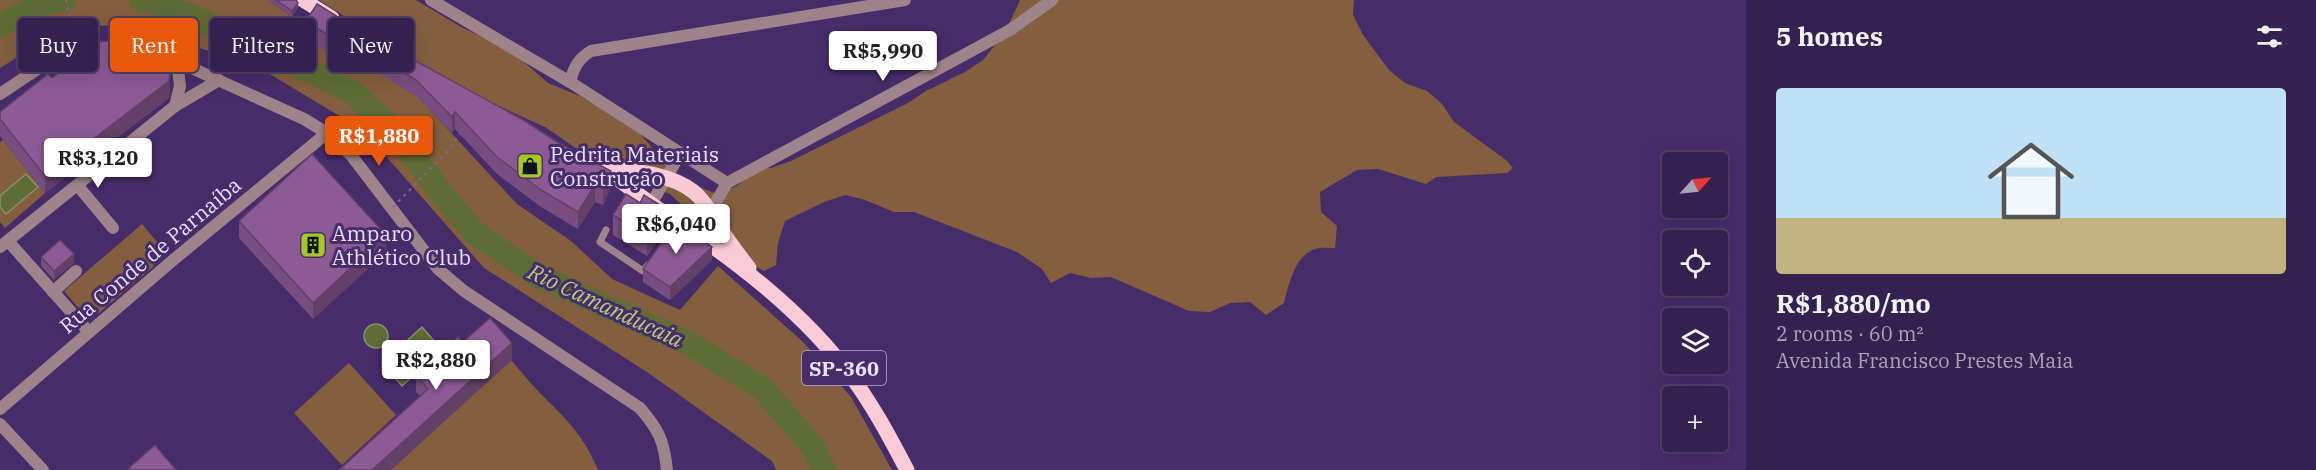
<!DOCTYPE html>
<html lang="en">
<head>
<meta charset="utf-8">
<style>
	:root { --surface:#352150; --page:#402e5a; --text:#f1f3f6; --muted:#aaa3b7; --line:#4f3e67; --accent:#ea580c }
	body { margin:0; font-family:"IBM Plex Serif",serif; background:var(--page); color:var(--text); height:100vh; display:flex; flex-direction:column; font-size:22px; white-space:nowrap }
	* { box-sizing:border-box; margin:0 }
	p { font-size:20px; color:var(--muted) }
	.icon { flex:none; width:33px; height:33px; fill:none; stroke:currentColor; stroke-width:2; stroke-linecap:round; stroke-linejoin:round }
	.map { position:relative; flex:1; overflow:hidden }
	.drawer { display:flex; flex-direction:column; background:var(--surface); width:570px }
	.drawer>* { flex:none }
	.top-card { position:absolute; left:18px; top:18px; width:570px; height:54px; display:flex; gap:12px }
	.needle { width:39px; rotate:63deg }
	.fabs { position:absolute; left:1662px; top:152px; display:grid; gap:12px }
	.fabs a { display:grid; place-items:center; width:66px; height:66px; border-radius:6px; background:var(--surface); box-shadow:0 6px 24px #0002,0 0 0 2px var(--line); font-size:30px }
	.price { position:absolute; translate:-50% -51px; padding:0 14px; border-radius:6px; background:#fff; color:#222; font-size:20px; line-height:39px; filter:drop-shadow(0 2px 3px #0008) }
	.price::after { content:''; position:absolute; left:50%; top:36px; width:18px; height:14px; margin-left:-9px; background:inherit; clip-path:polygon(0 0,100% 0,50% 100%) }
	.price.current { background:var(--accent); color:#fff }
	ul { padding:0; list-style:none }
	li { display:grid; align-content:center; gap:12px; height:318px; padding:0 30px }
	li+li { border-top:2px solid var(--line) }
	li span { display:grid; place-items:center; height:186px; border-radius:6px; color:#555 }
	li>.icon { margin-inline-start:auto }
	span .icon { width:108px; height:108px; fill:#fffc; stroke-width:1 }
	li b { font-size:26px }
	h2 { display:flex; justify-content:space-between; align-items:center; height:72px; padding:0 30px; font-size:26px }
	.tag { padding:0 21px; border-radius:6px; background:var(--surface); box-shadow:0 6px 24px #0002,0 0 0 2px var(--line); font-size:21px; line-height:54px }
	.tag.current { background:var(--accent); color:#fff }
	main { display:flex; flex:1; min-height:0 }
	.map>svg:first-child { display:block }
	.green { fill:#845f3f }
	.water { fill:#5e6d35; stroke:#889071; stroke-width:1.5 }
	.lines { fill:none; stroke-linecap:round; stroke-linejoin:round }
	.river { stroke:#5e6d35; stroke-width:24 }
	.path { stroke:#7c669a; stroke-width:2; stroke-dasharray:3 4.5; stroke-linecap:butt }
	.service { stroke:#9f838a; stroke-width:7 }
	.minor { stroke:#9f838a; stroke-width:12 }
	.tertiary { stroke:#9f838a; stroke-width:12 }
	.primary { stroke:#facbd6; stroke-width:15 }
	.path-bridge { stroke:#7c669a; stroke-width:2; stroke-dasharray:3 4.5; stroke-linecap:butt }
	.wall { fill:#784e80 }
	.shaded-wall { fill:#624068 }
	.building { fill:#8c5b95; stroke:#624068; stroke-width:1.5 }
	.labels { text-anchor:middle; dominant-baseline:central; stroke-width:6; stroke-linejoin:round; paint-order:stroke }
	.shield { fill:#472c6a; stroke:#baaad2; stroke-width:1.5 }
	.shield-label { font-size:20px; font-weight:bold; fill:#ebe0fe }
	.poi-label { font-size:21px; fill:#ebe0fe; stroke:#472c6a; text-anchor:start }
	.street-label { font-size:21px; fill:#ebe0fe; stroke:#472c6a }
	.water-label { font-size:22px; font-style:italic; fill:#b6cd79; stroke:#472c6a }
</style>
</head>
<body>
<main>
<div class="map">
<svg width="1746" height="470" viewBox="0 0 1746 470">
	<rect width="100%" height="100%" fill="#472c6a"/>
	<g class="green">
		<path d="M0,0h268l57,40 93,57 99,107 54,37 41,38 68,31 38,-44 85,76 48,55 41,73h-116l-4,-9 -125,-89 -163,-104 -121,-138 -105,-63 -55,-18 -86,-24 -26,1 -38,9 -53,33z"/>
		<path d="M319,0h97l45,27 49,23 38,33 32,13 56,33 43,50 38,15 20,-8 22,-19 12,1 20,-7 117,-58 18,-12 39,-19 18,-12 13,-16 12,-18 12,-26h334l-1,15 10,20 26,35 16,13 22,8 15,13 12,18 52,38 7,8 -6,5 -71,4 -10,7 -48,-15 -21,1 -37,22 1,20 16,14 -2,22c-5,0 -14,-1 -20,1 -21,7 -26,36 -31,54l-18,12 -16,-13 -20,1 -20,9 -21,-1 -78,-34 -20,1 -21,-5 -19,10 -9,-14 -25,-17 -103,-40h-20l-29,-12 -20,-5 -21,7 -39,19 -7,22 -2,22 -12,6 -30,-17 -64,-60 -65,-26 -60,-41 -123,-56 -61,-44z"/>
		<path d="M3,140l42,53 -40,35 -5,-6v-80z"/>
		<path d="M142,224l15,18 -4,25 -54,46 -18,-2 -17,-20z"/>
		<path d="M490,335c16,18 32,39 49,57 26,26 45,43 59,78h-241z"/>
		<path d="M349,363l47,52 -54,50 -48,-52z"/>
	</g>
	<g class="water">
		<path d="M26,174l12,13 -32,27 -6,-7v-11z"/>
		<circle cx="376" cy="336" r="12"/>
		<path d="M422,327l20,23 -40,36 -20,-23z"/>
	</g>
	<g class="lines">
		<g class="river">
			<path d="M142,0l23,5 93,40 94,47 44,40 46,62 33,39 65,44 152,68 71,44 50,58 11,23"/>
			<path d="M0,25l43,-22 21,-3"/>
		</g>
		<g class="path">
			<path d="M66,0l8,39"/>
			<path d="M114,40l24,3"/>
			<path d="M446,153l14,-19"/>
		</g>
		<path class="service" d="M606,230l-6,12 43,29 5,-6"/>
		<g class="minor">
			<path d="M431,0l139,82 157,101"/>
			<path d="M570,82c4,-15 8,-23 21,-31l314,-51"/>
			<path d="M78,186l35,42"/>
			<path d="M651,204l29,-50"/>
			<path d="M695,233l8,-9 24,-41 283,-153 42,-30"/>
			<path d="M8,241l81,91"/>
			<path d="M0,247l175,-141"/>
			<path d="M53,292l23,-21"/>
			<path d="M0,409l172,-148 155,-128"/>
			<path d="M0,424l43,46"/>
		</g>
		<g class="tertiary">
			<path d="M147,53l18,3 139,63 23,14 24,22 87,114 26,22 176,117c19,22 24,33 27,62"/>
			<path d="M0,94l60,-40 25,-6h21"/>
			<path d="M175,106l44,-26"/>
			<path d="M175,106l5,-20 -3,-25"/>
		</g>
		<g class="primary">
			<path d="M303,0l29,18"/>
			<path d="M594,164c22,12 40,28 60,42 74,49 150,104 202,177 20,28 35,57 51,87"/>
			<path d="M604,168c29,3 66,5 90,24 12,10 17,22 25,34 9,15 20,29 30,42"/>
		</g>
		<path class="path-bridge" d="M393,207l53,-54"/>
	</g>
	<g class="wall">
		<path d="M268,0h28l2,8 -6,9z"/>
		<path d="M317,4l294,183 -8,18 -8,-3 -17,27 -37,-22 -44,-33 -42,-45 -3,4 -36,-37 -74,-45 -5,7 -31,-20v-17z"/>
		<path d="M52,78l118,12 -1,8 -124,95 -45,-57v-24z"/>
		<path d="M613,215h47l1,21 -14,20 -34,-21z"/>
		<path d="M239,221l147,31 -73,67 -74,-81z"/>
		<path d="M41,257l33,6 -20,17 -13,-14z"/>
		<path d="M712,260l-42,40 -27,-18v-13z"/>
		<path d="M463,342l49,18 -92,36 -4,-4v-17z"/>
	</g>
	<g class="shaded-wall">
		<path d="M298,3v5l-6,9v-6z"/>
		<path d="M342,34v17l-5,7v-17z"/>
		<path d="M170,73v17l-1,8 -124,95v-17z"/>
		<path d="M455,112v17l-3,4v-16z"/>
		<path d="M611,171v16l-8,18v-16z"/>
		<path d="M595,185v17l-17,27v-17z"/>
		<path d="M660,205v13l1,-2v20l-14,20v-20z"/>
		<path d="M386,235v17l-73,67v-16z"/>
		<path d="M712,247v13l-42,40v-13z"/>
		<path d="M74,254v9l-20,17v-9z"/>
		<path d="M512,343v17l-121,110h-19z"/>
	</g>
	<g class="building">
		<path d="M276,0h20l2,3 -6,8z"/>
		<path d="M317,4l37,23 171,94 32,21 54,29 -8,18 -8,-4 -17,27 -37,-22 -44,-33 -42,-45 -3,5 -36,-37 -74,-46 -5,7 -31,-20z"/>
		<path d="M101,41l19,1 35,9 8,5 6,9 1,8 -1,8 -124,95 -45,-57v-7l48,-38 4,4z"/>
		<path d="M312,154l74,81 -73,68 -74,-82z"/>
		<path d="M626,194l14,9 4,-8 16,10 -4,7 5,4 -14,20 -34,-21z"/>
		<path d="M679,223l33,24 -42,40 -27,-18 28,-40 2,2z"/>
		<path d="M60,240l14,14 -20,17 -13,-14z"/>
		<path d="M490,318l22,25 -140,127h-33l89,-81 -12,-14 42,-38 5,5z"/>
		<path d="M155,445l21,25h-46l-1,-2z"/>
	</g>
	<defs>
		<symbol id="shop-square" viewBox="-11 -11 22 22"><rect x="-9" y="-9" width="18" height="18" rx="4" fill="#a6c820" stroke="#472c6a"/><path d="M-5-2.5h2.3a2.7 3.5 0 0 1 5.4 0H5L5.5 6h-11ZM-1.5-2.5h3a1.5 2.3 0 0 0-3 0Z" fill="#111"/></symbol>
		<symbol id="building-square" viewBox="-11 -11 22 22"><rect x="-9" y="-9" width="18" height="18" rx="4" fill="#a6c820" stroke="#472c6a"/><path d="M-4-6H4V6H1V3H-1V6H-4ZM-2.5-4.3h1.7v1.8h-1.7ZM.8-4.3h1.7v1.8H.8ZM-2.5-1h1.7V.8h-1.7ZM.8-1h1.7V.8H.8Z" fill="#111"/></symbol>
	</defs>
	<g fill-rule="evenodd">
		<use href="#shop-square" x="515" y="151" width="30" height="30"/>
		<use href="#building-square" x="298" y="230" width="30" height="30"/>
	</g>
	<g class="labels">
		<rect class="shield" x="802" y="351" width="84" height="34" rx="4.5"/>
		<g class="shield-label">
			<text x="844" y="368">SP-360</text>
		</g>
		<g class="poi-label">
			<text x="550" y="154">Pedrita Materiais<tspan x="550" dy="24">Construção</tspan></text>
			<text x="332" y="233">Amparo<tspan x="332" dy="24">Athlético Club</tspan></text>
		</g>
		<g class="street-label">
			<text transform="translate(150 255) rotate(-40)">Rua Conde de Parnaíba</text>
		</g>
		<g class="water-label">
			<text transform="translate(606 305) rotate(25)">Rio Camanducaia</text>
		</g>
	</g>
</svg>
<div class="fabs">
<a><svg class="needle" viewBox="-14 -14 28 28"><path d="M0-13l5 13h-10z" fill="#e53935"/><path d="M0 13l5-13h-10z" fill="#aaa3b7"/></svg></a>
<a><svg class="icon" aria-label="locate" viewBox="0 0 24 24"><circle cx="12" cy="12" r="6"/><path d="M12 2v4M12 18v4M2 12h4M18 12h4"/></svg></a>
<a><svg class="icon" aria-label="layers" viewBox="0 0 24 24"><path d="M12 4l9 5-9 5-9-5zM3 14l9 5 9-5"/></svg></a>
<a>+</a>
</div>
<b class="price" style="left:883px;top:82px">R$5,990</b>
<b class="price current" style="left:379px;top:167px">R$1,880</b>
<b class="price" style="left:98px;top:189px">R$3,120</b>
<b class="price" style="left:676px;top:255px">R$6,040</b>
<b class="price" style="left:436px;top:391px">R$2,880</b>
<div class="top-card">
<a class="tag">Buy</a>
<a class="tag current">Rent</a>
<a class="tag">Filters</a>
<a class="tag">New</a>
</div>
</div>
<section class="drawer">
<h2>5 homes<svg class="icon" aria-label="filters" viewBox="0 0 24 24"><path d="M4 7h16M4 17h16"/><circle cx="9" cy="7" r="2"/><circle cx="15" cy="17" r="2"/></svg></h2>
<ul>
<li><span style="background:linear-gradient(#bfe0f5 70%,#c2b280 0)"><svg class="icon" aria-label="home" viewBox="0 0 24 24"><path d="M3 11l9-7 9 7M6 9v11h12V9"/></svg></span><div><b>R$1,880/mo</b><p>2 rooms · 60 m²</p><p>Avenida Francisco Prestes Maia</p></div></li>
</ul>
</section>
</main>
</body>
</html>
